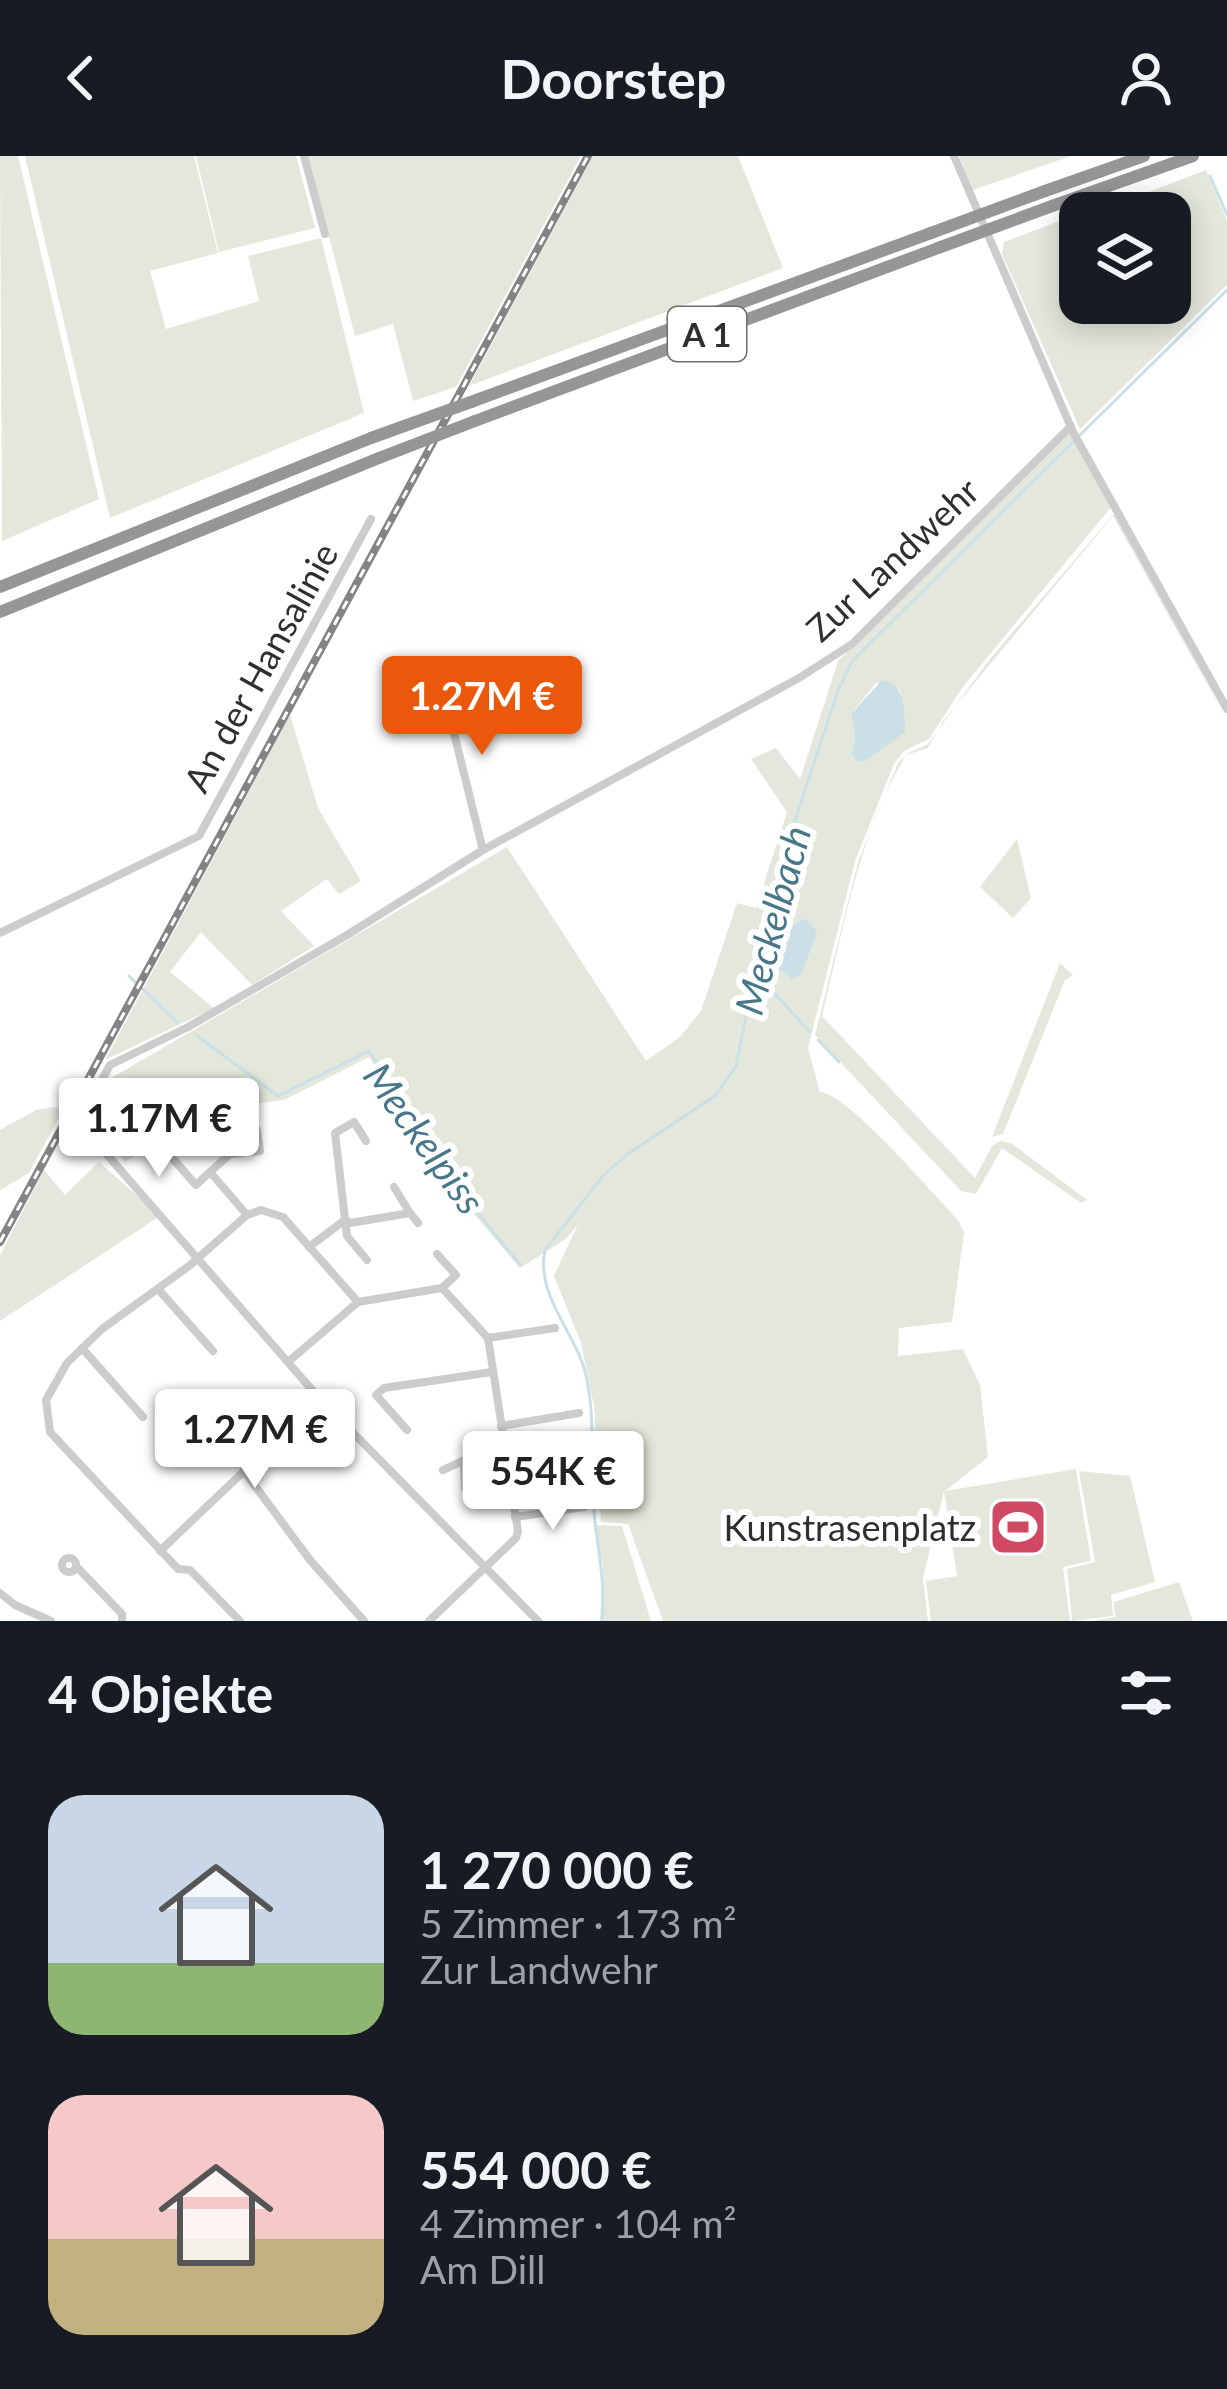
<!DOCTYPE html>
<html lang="de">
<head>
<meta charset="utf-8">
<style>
	:root { --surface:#171b24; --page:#242831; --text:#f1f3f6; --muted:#9ea1a6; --accent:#ea580c }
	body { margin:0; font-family:Lato,sans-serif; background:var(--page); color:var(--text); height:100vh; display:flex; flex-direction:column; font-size:45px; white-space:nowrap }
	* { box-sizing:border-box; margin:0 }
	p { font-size:39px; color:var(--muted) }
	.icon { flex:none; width:66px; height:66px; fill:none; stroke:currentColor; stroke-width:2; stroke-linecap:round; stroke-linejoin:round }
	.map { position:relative; height:1465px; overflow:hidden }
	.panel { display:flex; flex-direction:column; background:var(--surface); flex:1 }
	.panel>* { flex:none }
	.buttons { position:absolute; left:1059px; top:36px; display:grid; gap:24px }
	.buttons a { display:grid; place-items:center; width:132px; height:132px; border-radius:24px; background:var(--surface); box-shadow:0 6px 30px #0003; font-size:60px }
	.price { position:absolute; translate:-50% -102px; padding:0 27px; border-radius:12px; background:#fff; color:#222; font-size:39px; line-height:78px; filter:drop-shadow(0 3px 6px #0008) }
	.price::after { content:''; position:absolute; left:50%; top:72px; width:36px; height:27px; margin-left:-18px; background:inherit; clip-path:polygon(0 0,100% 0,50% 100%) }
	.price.selected { background:var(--accent); color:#fff }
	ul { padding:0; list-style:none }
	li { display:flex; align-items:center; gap:36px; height:300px; padding:0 48px }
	li span { display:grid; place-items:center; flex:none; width:336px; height:240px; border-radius:36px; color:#555 }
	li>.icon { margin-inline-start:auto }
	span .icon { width:144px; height:144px; fill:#fffc; stroke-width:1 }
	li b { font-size:51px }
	h2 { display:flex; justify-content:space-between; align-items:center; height:144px; padding:0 48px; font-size:51px }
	header { display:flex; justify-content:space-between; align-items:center; height:156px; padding:0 48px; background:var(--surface); font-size:54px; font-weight:700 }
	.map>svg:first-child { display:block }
	.green { fill:#e4e8dc; fill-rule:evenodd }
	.water { fill:#cbdfe6 }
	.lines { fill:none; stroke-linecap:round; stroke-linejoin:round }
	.stream { stroke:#cbdfe6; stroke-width:3 }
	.street { stroke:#ccc; stroke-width:8 }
	.highway { stroke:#969696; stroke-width:12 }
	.rail-casing { stroke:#848484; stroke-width:8 }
	.rail { stroke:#fff; stroke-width:3; stroke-dasharray:9; stroke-linecap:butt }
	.highway-bridge { stroke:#969696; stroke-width:12 }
	.labels { text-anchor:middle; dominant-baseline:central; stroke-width:12; stroke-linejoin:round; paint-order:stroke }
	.shield { fill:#fff; stroke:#6d6d6d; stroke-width:3 }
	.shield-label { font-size:33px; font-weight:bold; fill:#2f2f2f }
	.street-label { font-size:36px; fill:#2f2f2f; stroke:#fff }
	.poi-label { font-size:36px; fill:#2f2f2f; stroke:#fff; text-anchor:end }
	.water-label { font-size:39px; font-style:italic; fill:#477788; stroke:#fff }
</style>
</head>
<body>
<header><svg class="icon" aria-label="back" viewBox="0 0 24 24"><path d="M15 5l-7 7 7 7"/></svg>Doorstep<svg class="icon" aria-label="person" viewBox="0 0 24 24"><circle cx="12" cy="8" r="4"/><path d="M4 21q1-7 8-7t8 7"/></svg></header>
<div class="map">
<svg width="1227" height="1465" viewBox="0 0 1227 1465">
	<rect width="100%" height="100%" fill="#fff"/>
	<g class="green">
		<path d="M0,0h18l81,343 -97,42z"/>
		<path d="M25,0h169l24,97 -68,18 16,58 93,-28 -11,-45 73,-18 43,175 -254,105z"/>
		<path d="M196,0h100l19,72 -96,24z"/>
		<path d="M308,0h273l-125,231 -43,14 -20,-77 -38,12z"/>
		<path d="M593,0h145l45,112 -314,118z"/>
		<path d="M959,0h112l-98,34z"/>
		<path d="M1206,14l21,51v64l-147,144 -78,-175 2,-12 76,-29v90h90v-90h-88l41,-11z"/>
		<path d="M1069,277l43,73 -150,182 -33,51 -25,12 -10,13 -39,97 -47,187 12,44c26,0 115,104 138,128l6,12 -12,90 -53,6 -1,28 65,-7 17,36 8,72 -43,34 131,-22 15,92 -28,6 7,54h-139l-5,-40 31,-5 -13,-85 -21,87 5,43h-265l-35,-97 -27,-2 -7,-116 -13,-63 -27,-67 24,-52 -12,15 -46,29 -80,-94 -71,-117 -85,43 -72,9 -87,53 -33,-40 21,-45 394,-230 139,214 34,-24 21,-26 36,-108 19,5 31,-96 -36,-53 25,-11 24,31 38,-118zM876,527l24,7 4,42 -38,29 -9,1 -6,-8 4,-16 -4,-24z"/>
		<path d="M1113,359h4l110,205 -114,-204 -170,205 -15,27 -22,7c-47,78 -62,173 -84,261l153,162 17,-32 8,-5 11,2 76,57 -6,3 -79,-55 -26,46 -15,-3 -146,-156 43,-173 40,-99 10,-10 20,-9 61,-84z"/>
		<path d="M290,559l28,93 43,73 -22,13 -12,-15 -46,32 33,35 -62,39 -51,-53 -31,40 44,36 -109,52z"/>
		<path d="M1017,683l14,59 -18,20 -33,-31z"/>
		<path d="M1060,807l13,12 -8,5 -62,154 -11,3z"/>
		<path d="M54,951l9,3 -34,63 -29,17v-60l36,-20z"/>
		<path d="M99,1006l61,54 -160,105v-66l44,-85 21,25z"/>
		<path d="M1079,1315l51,5 25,106 -44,13 2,21 -41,5 -5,-52 28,-7z"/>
		<path d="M593,1369l29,1 29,95h-51l3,-57z"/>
		<path d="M1179,1426l14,39h-100l22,-4 -1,-15z"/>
	</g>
	<g class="water">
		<path d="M882,524c25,5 22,31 23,52l-39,29 -9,1 -6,-8 4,-16 -4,-24z"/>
		<path d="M806,763l11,13 -16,43 -9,4 -13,-11c-5,-21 6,-43 27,-49z"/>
	</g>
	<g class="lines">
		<g class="stream">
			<path d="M1210,20l17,39"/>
			<path d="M1080,279l147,-145"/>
			<path d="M129,820l48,46"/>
			<path d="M756,825l9,2 45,49"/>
			<path d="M196,879l82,61 91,-45 75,120 76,94"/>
			<path d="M818,884l21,22"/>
			<path d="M602,1465c4,-41 -6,-80 -9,-120 -2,-40 2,-82 -6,-121 -8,-45 -52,-82 -42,-130l58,-74 22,-20 90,-60 21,-30 35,-173 67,-202 14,-30 221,-219"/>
		</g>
		<g class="street">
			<path d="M304,0l21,78"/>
			<path d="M954,0l119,276 154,277"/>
			<path d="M440,521l43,173"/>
			<path d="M0,777l199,-97 172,-317"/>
			<path d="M366,985l-12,-19 -19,11 12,103 20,24"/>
			<path d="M174,1004l22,25 14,-13 37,43"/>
			<path d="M210,1016l20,-18 30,-3 -3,-21"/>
			<path d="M410,1057l8,10"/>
			<path d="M309,1091l36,-27 5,3 60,-10 -16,-26"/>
			<path d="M437,1098l19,21 -14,13"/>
			<path d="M158,1133l55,62"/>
			<path d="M358,1146l84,-14 46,50 30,193 -2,7 -87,83"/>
			<path d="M488,1182l67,-10"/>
			<path d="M82,1192l61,69"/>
			<path d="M501,1270l78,-13"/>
			<path d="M407,1274l-31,-35 8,-7 108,-16"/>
			<path d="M443,1314l20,-9"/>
			<path d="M244,1315l66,89 54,61"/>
			<path d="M465,1332l-1,-28 41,-7"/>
			<path d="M515,1361l69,-10"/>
			<path d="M160,1395l160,-152"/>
			<circle cx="69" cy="1409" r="7"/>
			<path d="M76,1410l46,48v7"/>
			<path d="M0,1437l15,12 36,16"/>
			<path d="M240,1465l-50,-51 -12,-1 -128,-137 -4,-32 21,-37 35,-34 87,-63 58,-51 14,-5 22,7 75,85 -70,60"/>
			<path d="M538,1465l-218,-222 -231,-265 -5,-22 26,-47 78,-38 159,-92 136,-85 316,-172 53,-34 219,-218"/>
		</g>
		<g class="highway">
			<path d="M1045,35l99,-35"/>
			<path d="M1052,50l141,-50"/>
			<path d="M471,246l460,-169"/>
			<path d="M475,265l463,-173"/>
			<path d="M0,431l371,-149"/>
			<path d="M0,456l379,-154"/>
		</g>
		<defs>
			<path id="rail" d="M0,1086l588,-1086"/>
		</defs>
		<use href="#rail" class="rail-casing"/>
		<use href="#rail" class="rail"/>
		<g class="highway-bridge">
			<path d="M931,77l114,-42"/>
			<path d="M938,92l114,-42"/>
			<path d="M371,282l100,-36"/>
			<path d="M379,302l96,-37"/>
		</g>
	</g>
	<defs>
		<symbol id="stadium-square" viewBox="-11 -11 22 22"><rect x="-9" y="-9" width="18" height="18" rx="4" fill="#d04863" stroke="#fff"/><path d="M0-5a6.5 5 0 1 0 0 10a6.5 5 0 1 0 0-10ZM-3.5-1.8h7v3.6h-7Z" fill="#fff"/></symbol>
	</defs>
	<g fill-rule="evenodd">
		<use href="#stadium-square" x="985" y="1338" width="66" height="66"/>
	</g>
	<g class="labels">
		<rect class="shield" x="668" y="151" width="78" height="54" rx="9"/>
		<g class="shield-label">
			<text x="707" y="178">A 1</text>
		</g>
		<g class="street-label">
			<text transform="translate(892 403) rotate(-43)">Zur Landwehr</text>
			<text transform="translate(260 511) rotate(-61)">An der Hansalinie</text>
		</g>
		<g class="poi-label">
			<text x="976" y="1371">Kunstrasenplatz</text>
		</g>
		<g class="water-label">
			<text transform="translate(772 764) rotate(-75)">Meckelbach</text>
			<text transform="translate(425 982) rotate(54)">Meckelpiss</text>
		</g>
	</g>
</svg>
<div class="buttons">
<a><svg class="icon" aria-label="layers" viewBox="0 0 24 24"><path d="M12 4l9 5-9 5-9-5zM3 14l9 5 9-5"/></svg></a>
</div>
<b class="price selected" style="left:482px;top:602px">1.27M €</b>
<b class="price" style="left:159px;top:1024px">1.17M €</b>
<b class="price" style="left:255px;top:1335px">1.27M €</b>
<b class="price" style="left:553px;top:1377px">554K €</b>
</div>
<section class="panel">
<h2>4 Objekte<svg class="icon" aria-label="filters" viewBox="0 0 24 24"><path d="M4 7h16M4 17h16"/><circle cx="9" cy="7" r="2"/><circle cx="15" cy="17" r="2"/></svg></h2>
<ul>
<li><span style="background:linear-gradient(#c9d6e8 70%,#8fb573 0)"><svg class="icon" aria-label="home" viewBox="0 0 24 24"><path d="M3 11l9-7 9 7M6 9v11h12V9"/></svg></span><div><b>1 270 000 €</b><p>5 Zimmer · 173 m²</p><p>Zur Landwehr</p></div></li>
<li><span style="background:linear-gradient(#f6c9c9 60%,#c2b280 0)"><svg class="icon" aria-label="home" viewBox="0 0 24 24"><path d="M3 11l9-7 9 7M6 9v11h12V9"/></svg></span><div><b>554 000 €</b><p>4 Zimmer · 104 m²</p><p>Am Dill</p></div></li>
</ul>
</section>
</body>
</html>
